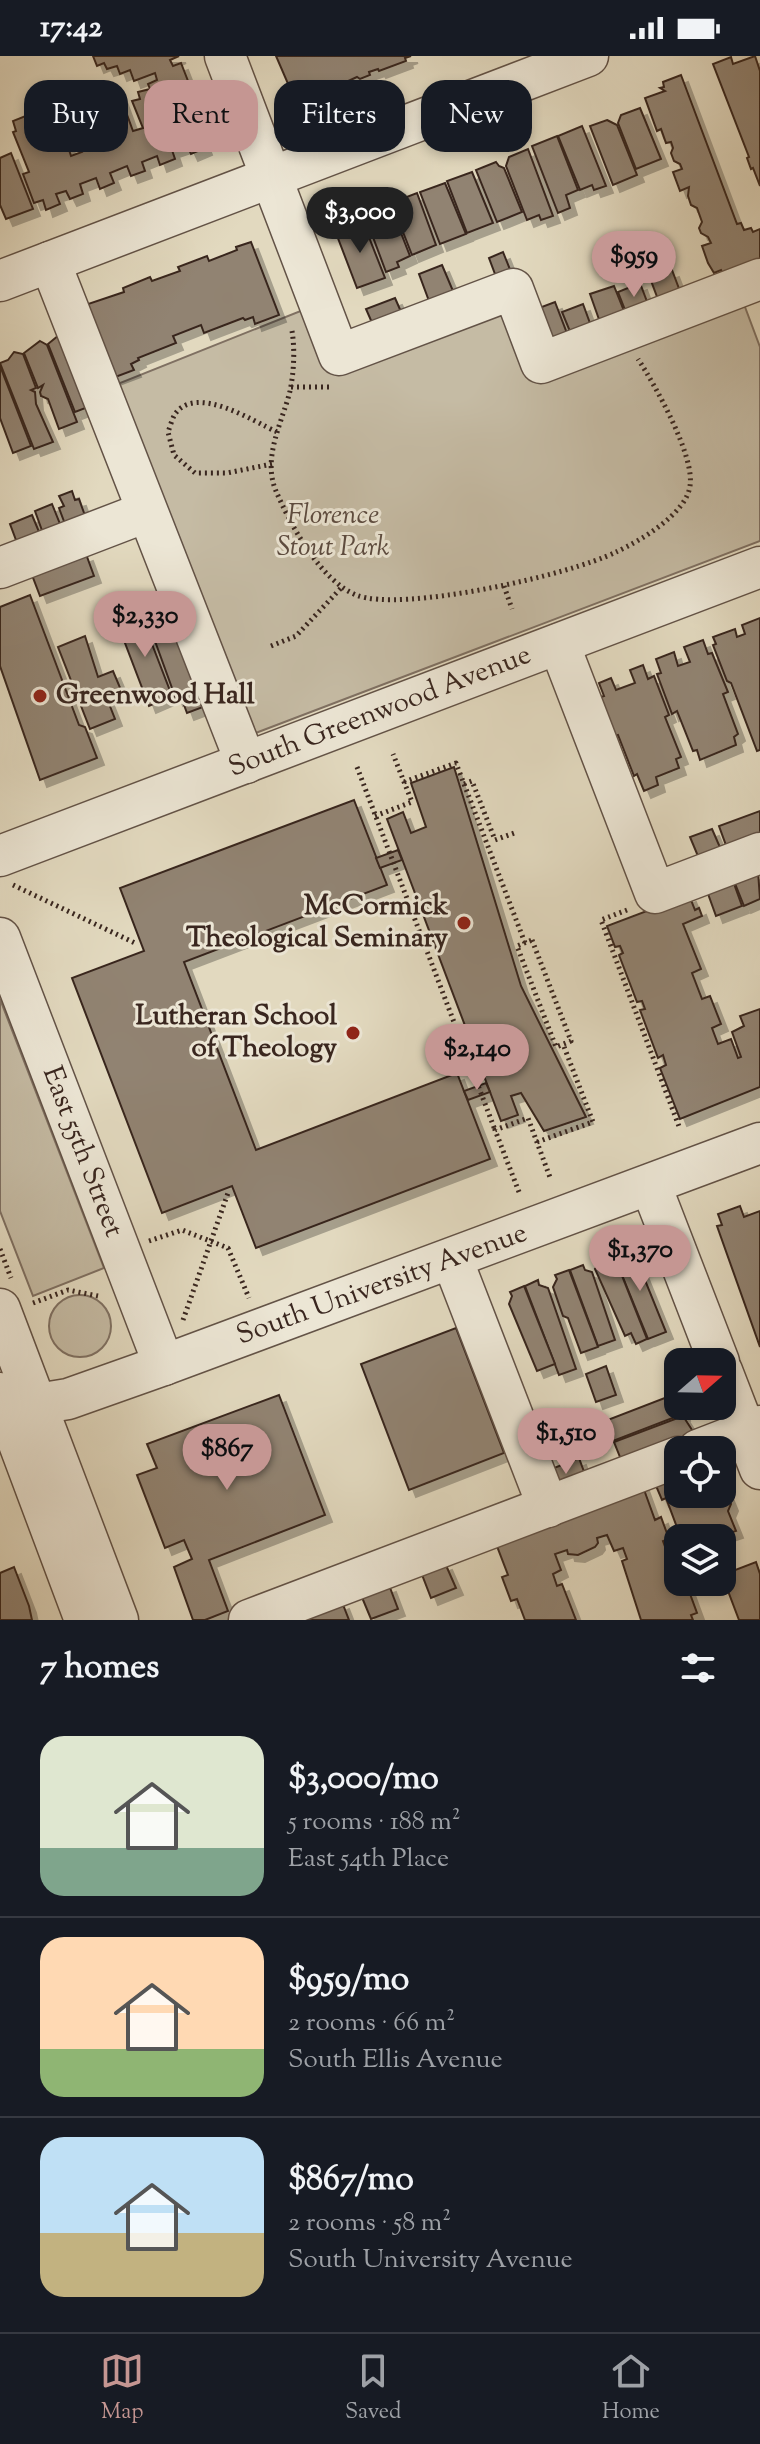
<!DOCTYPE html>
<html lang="en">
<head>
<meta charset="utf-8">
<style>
	:root { --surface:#171b24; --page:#20242c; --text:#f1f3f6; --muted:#9ea1a6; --line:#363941; --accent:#c59692 }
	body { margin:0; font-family:"Sorts Mill Goudy",serif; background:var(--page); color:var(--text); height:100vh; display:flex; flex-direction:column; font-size:30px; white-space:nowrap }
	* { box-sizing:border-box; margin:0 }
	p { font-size:26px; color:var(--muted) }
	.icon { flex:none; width:44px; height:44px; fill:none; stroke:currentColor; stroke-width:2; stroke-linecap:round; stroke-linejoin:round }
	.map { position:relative; height:1564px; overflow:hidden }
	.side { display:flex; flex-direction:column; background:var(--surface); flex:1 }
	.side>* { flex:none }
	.top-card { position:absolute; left:24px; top:24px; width:712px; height:72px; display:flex; gap:16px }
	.needle { width:52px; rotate:70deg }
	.tools { position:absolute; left:664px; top:1292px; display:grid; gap:16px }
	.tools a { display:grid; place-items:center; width:72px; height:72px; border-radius:16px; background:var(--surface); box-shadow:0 4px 12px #0003; font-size:40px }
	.price { position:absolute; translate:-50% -68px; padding:0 18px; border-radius:28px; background:var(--accent); color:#111; font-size:26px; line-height:52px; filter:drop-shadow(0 2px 4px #0008) }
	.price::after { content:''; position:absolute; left:50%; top:48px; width:24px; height:18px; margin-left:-12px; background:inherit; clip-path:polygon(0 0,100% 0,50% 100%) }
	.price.current { background:#222; color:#fff }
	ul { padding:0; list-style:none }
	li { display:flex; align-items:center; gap:24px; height:200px; padding:0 40px }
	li+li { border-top:2px solid var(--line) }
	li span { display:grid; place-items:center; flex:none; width:224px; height:160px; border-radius:24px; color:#555 }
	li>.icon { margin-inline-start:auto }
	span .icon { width:96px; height:96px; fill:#fffc; stroke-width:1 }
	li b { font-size:34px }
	h2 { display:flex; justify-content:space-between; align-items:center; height:96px; padding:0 40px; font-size:34px }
	.chip { padding:0 28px; border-radius:24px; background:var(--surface); box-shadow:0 4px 12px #0003; font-size:28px; line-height:72px }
	.chip.current { background:var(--accent); color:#111 }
	.status { display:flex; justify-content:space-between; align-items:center; height:56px; padding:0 40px; background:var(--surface); direction:ltr }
	.status svg { height:22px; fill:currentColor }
	.tab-bar { display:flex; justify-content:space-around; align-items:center; height:112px; border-top:2px solid var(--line); background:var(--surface); font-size:22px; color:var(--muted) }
	.tab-bar a { display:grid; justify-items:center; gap:4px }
	.tab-bar .current { color:var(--accent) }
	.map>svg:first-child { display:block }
	.green { fill:#c5bba4; stroke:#7f7062; stroke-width:2 }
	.building { fill:#918372; stroke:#39261f; stroke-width:2; filter:url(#shadow) }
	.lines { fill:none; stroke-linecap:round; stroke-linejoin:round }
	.minor-casing { stroke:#635347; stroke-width:43 }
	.path { stroke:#39261f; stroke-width:5; stroke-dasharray:2 4; stroke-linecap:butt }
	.minor { stroke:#ece6d5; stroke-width:40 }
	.poi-dot { fill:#8f2418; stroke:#ece6d5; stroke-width:3 }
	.labels { text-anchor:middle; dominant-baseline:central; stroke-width:6; stroke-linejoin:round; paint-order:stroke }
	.park-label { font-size:28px; font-style:italic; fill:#5c4b40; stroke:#ece6d5 }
	.poi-label { font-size:28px; font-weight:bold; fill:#39261f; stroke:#ece6d5; text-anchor:end }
	.street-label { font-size:28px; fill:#39261f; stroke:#ece6d5 }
</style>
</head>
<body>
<div class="status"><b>17:42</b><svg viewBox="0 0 49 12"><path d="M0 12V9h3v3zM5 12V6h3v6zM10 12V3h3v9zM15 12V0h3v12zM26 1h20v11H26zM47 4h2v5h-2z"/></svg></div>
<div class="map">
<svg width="760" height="1564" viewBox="0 0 760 1564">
	<defs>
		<filter id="shadow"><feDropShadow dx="7" dy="7" stdDeviation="0" flood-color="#0004"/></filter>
	</defs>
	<rect width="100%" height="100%" fill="#e2d9bf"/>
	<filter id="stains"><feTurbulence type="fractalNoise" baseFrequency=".0025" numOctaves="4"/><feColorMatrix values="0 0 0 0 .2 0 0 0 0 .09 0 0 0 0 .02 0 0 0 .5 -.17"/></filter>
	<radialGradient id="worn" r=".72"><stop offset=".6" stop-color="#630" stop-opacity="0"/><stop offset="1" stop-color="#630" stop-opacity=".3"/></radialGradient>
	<g class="green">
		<path d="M742,243l18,48v194l-520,198 -135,-350 198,-79 24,61 178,-69 29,76z"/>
		<path d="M0,943l104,269 -71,28 -33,-85z"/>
		<circle cx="80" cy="1270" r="31"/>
	</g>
	<g class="building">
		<path d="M93,0h86l-9,4 3,6 8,-3 28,72 -8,3 4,10 -14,6 -4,-9 -15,5 3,9 -15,6 -3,-9 -15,6 3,9 -14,5 -4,-10 -17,7 4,10 -14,6 -4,-11 -16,6 3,10 -13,5 -4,-8 -10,3 4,10 -14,6 -3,-10 -9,3 -11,-29 6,-2 -16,-40 3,-1 -3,-10 35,-14 4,10 6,-2 13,41 11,-4 -16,-43 10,-3 -1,-3 32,-12 1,4 10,-5 15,41 10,-3 -11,-27 8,-2 -2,-7 12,-3 -2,-5 9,-4 -2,-7 -21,8 -4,-11 -10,4 -3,-8 -10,3 -3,-6 -7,3z"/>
		<path d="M276,0h135l-6,2 1,3 -27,10 -1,-2 -9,3 1,3 -10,4 -3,-2 -26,12 -3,-6 -10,4 -5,6 -18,7z"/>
		<path d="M755,0l5,15v115l-7,-18 -2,1 -4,-11 2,-1 -36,-93 18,-7 2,7z"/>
		<path d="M681,19l56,149 4,-1 3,7 7,-2 2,4 7,-3v36l-36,14 -3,-9 -7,3 -6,-10 -6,-17 9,-3 -3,-6 -7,-4 -2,-5 3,-6 -5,-14 -6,-3 -3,-9 1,-9 -9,4 -7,-19 9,-3 -2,-5 -6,-3 -3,-8 2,-5 -2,-6 -5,1 -5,-14 -4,2 -12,-33 20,-7 -5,-3 4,-1 -1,-5z"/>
		<path d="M640,52l21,51 -25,10 -18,-46 3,-8z"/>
		<path d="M607,64l10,5 20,50 -24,10 -23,-59z"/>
		<path d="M582,70l24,60 -12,4 -2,-5 -12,5 -22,-54z"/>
		<path d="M557,80l21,54 -12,5 4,13 -12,5 -26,-67z"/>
		<path d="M528,93l25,67 -12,4 -2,-5 -12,5 -21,-54 3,-9z"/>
		<path d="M11,97l22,56 -27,10 -6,-14v-47z"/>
		<path d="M496,106l3,4 5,2 18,44 -25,10 -21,-52z"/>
		<path d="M472,116l21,51 -26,10 -20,-52z"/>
		<path d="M445,127l21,51 -26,10 -20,-52z"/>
		<path d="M417,137l19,52 -24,10 -18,-46 13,-5 -3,-6z"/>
		<path d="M376,153l2,6 14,-5 18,46 -13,6 2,5 -13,5 -22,-59z"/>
		<path d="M363,166l22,56 -28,10 -21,-55z"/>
		<path d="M251,186l28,73 -24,9 -2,-7 -8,3 -2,-2 -39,15 -3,-8 -28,11 3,7 -38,15 1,2 -8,4 3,6 -24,9 -28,-73 42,-14 -1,-4 27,-11 2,4 28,-10 -2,-4 29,-11 2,5 28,-11 -1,-3z"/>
		<path d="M503,196l10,25 -15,5 -9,-24z"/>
		<path d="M442,209l11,26 -24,10 -10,-27z"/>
		<path d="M672,214l9,24 -22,8 -9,-24z"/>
		<path d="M640,227l9,24 -22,8 -9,-23z"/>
		<path d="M614,230l12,30 -25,9 -11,-31z"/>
		<path d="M395,242l7,16 -29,11 -7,-16z"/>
		<path d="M555,246l13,34 -24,9 -13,-34z"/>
		<path d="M583,248l8,22 -20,8 -9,-22z"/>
		<path d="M59,279l37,69 -21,8 -27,-68z"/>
		<path d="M40,285l7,4 30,77 -18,7 -11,-30 -7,-3 -1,-4 3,-7 -5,3 -14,-35z"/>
		<path d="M14,296l9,2 13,34 -5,2 4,2 1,12 17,38 -19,7 -34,-86 8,-3z"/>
		<path d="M0,310l31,80 -18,7 -13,-35z"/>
		<path d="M72,435l3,9 4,-1 9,25 -20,8 -9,-24 5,-2 -5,-10z"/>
		<path d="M52,448l10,25 -18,7 -9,-25z"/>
		<path d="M32,459l10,24 -23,9 -9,-24z"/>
		<path d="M86,498l8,22 -54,20 -8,-21z"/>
		<path d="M30,539l49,130 6,2 12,31 -57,22 -40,-114v-59z"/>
		<path d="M174,553l37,95 -24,9 -6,-16 -5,2 -29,-80z"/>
		<path d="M140,557l32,83 -23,10 -32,-84z"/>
		<path d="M760,562v132l-3,1 -26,-68 -4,-2 -14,-36 3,-1 -3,-7 22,-8 2,8 8,-3 -3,-9z"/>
		<path d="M85,580l13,41 15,-6 8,19 -15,6 9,23 -25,10 -32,-82z"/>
		<path d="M703,584l5,14 4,-1 16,39 -5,2 15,40 -4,3 2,8 -36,15 -3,-10 -4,1 -16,-40 -5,3 -15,-40 4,-1 -5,-14 18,-7 4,14 12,-4 -6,-15z"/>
		<path d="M643,609l5,14 6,-3 15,39 -4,2 16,40 -5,2 3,9 -23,9 2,8 -14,6 -7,-17 -3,2 -16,-41 -6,2 -15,-39 7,-2 -5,-13 12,-5 5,12 19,-7 -5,-13z"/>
		<path d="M454,711l67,219 65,131 -42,14 -23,-38 -10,3 7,19 -17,6 -114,-302 16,-7 8,21 15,-6 -15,-44z"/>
		<path d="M354,744l33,85 -203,77 72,188 201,-77 33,86 -234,89 -24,-62 -70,27 -90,-235 72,-27 -24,-63z"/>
		<path d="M760,755v25l-33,12 -8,-22z"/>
		<path d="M712,773l10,23 -22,9 -10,-24z"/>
		<path d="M398,794l4,10 -22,8 -4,-10z"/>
		<path d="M758,815l2,28 -16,7 -10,-25z"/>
		<path d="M733,825l9,25 -26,10 -9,-25z"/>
		<path d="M689,839l6,15 4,-2 3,8 -19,8 18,45 -9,4 10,26 8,-3 11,28 -9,4 6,16 13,-5 7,19 3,-1 -9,-25 12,-6 -4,-10 20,-7v78l-80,32 -20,-51 6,-3 -3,-10 -5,3 -18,-48 5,-1 -3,-8 -5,1 -18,-47 4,-2 -3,-7 -5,1 -8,-21z"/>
		<path d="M486,1027l4,9 -22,8 -4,-9z"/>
		<path d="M740,1150l4,11 16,-6v136l-43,-121 5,-1 -4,-11z"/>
		<path d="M625,1192l3,4 6,1 32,79 -18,7 -35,-86z"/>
		<path d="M613,1197l34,86 -11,5 -5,-11 -6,3 -30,-67 5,-6 -2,-4z"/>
		<path d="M583,1209l2,5 7,2 23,68 -17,6 -28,-76z"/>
		<path d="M569,1214l29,77 -17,6 -13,-35 -5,-2 -10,-29 4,-8 -2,-4z"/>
		<path d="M538,1224l1,5 9,3 28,81 -17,6 -34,-89z"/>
		<path d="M524,1230l31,78 -18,7 -28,-67 3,-8 -2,-4z"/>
		<path d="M456,1272l48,125 -95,37 -48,-126z"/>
		<path d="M606,1310l10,29 -20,7 -10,-28z"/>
		<path d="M675,1338l8,20 -70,27 -8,-20z"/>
		<path d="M279,1339l46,120 -116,45 19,51 -23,9h-12l-19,-53 18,-8 -8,-19 -19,8 -28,-73 20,-7 -10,-24z"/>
		<path d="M683,1360l11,17 -72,29 -8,-20z"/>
		<path d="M579,1402l8,22 -35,13 -8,-21z"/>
		<path d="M678,1416v22h44v-12l9,22 -3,7 8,20 -21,7h-34l-15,-40 -4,2 -8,-19z"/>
		<path d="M642,1428l13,36 6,-3 8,22 -6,2 15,41 2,3 6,-2 11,30 -6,2 2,5h-52l-19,-59 5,-2 -4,-11 -9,3 -7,-16 -10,3 1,5 -3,4 -17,8 -10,-1 -1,-4 -12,4 6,16 -8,4 4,12 5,-2 14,36h-51l-8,-21 -6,2 -9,-24 6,-2 -13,-34z"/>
		<path d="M756,1506l4,12v46h-21l-17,-45z"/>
		<path d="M445,1507l11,25 -25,10 -10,-26z"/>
		<path d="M14,1511l15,39 3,14h-32v-47z"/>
		<path d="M389,1529l9,24 -27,10 -10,-24z"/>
		<path d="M342,1546l7,18h-45z"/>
	</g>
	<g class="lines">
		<defs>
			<g id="minor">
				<path d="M225,0l114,299 174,-66 28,74 219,-84"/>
				<path d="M50,206l196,501"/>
				<path d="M0,225l588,-225"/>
				<path d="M0,512l146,-56"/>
				<path d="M559,588l96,249 105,-40"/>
				<path d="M0,800l760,-289"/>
				<path d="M0,882l164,427"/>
				<path d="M651,1130l68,176"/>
				<path d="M452,1203l96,248"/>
				<path d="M0,1253l118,311"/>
				<path d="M722,1315l38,98"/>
				<path d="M0,1337l85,227"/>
				<path d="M0,1354l68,-11 96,-34 596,-222"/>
				<path d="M698,1394l62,-24"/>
				<path d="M249,1564l429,-163"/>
			</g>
		</defs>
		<use href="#minor" class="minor-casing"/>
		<g class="path">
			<path d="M292,275c3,18 2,41 -2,60 -8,32 -28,67 -14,100 14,33 44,89 80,104 45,18 214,-20 260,-43 24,-11 70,-38 74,-66 5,-30 -35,-101 -52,-127"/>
			<path d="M291,331h39"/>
			<path d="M272,408l-45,9h-32l-21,-18 -6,-23c2,-5 4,-13 7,-18 21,-30 78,7 102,18"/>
			<path d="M504,530l8,23"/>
			<path d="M271,590l25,-10 46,-49"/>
			<path d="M357,711l138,363"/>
			<path d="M404,726l52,-19 69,180"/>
			<path d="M464,728l8,-3 23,59 22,-8"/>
			<path d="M375,760l37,-14 -19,-48"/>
			<path d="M13,829l122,58"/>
			<path d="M627,854l-26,10 79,209"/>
			<path d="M532,884l39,101 -15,6 -39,-101z"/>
			<path d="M537,1086l56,-20 -30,-78"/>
			<path d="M519,1136l-24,-62 33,-12 23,62"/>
			<path d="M149,1185l33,-11 46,18 21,50"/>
			<path d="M0,1193l11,29"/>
			<path d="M33,1247l35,-13 30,6"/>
			<path d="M183,1264l45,-127"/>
		</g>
		<use href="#minor" class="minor"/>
	</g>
	<g class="poi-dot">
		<circle cx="40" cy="640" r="8"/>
		<circle cx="464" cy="867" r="8"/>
		<circle cx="353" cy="977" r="8"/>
	</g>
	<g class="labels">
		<g class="park-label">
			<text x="333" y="460">Florence<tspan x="333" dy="32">Stout Park</tspan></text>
		</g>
		<g class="poi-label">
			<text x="56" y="640" text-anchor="start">Greenwood Hall</text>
			<text x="448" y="851">McCormick<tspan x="448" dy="32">Theological Seminary</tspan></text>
			<text x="337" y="961">Lutheran School<tspan x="337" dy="32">of Theology</tspan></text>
		</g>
		<g class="street-label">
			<text transform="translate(380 656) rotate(-21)">South Greenwood Avenue</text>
			<text transform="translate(82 1096) rotate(69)">East 55th Street</text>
			<text transform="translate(382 1229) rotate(-20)">South University Avenue</text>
		</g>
	</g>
	<rect width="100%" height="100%" filter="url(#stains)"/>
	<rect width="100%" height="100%" fill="url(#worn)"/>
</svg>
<div class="tools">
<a><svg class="needle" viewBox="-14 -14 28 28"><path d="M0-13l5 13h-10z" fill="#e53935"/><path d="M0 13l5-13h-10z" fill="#9ea1a6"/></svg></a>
<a><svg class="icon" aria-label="locate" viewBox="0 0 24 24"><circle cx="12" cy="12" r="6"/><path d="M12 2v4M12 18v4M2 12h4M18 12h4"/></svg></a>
<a><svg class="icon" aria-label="layers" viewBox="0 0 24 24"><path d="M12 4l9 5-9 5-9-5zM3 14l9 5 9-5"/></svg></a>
</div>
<b class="price current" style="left:360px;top:199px">$3,000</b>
<b class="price" style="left:634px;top:243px">$959</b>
<b class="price" style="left:145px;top:603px">$2,330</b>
<b class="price" style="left:477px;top:1036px">$2,140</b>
<b class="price" style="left:640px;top:1237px">$1,370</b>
<b class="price" style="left:566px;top:1420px">$1,510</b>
<b class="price" style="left:227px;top:1436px">$867</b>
<div class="top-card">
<a class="chip">Buy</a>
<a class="chip current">Rent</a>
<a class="chip">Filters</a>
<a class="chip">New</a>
</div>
</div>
<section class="side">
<h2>7 homes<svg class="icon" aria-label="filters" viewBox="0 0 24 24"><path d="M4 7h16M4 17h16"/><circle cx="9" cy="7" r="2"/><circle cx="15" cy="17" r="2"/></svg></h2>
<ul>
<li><span style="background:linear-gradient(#dfe7d0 70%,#7fa58c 0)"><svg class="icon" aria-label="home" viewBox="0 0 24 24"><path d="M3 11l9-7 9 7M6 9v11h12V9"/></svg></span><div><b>$3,000/mo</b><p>5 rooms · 188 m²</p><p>East 54th Place</p></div></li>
<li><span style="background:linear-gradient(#ffd9b3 70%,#8fb573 0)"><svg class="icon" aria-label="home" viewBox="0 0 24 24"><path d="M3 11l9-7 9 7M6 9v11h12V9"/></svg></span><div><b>$959/mo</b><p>2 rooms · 66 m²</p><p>South Ellis Avenue</p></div></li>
<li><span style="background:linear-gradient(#bfe0f5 60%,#c2b280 0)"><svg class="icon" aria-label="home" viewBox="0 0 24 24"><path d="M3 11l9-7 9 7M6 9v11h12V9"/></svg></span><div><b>$867/mo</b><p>2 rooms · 58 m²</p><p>South University Avenue</p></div></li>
</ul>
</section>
<nav class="tab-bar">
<a class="current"><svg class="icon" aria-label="map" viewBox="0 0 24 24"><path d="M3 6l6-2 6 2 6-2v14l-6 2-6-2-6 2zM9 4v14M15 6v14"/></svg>Map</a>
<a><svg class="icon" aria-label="saved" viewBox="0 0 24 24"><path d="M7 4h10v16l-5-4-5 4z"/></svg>Saved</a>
<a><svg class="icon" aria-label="home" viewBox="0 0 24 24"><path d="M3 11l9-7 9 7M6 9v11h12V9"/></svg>Home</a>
</nav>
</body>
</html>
